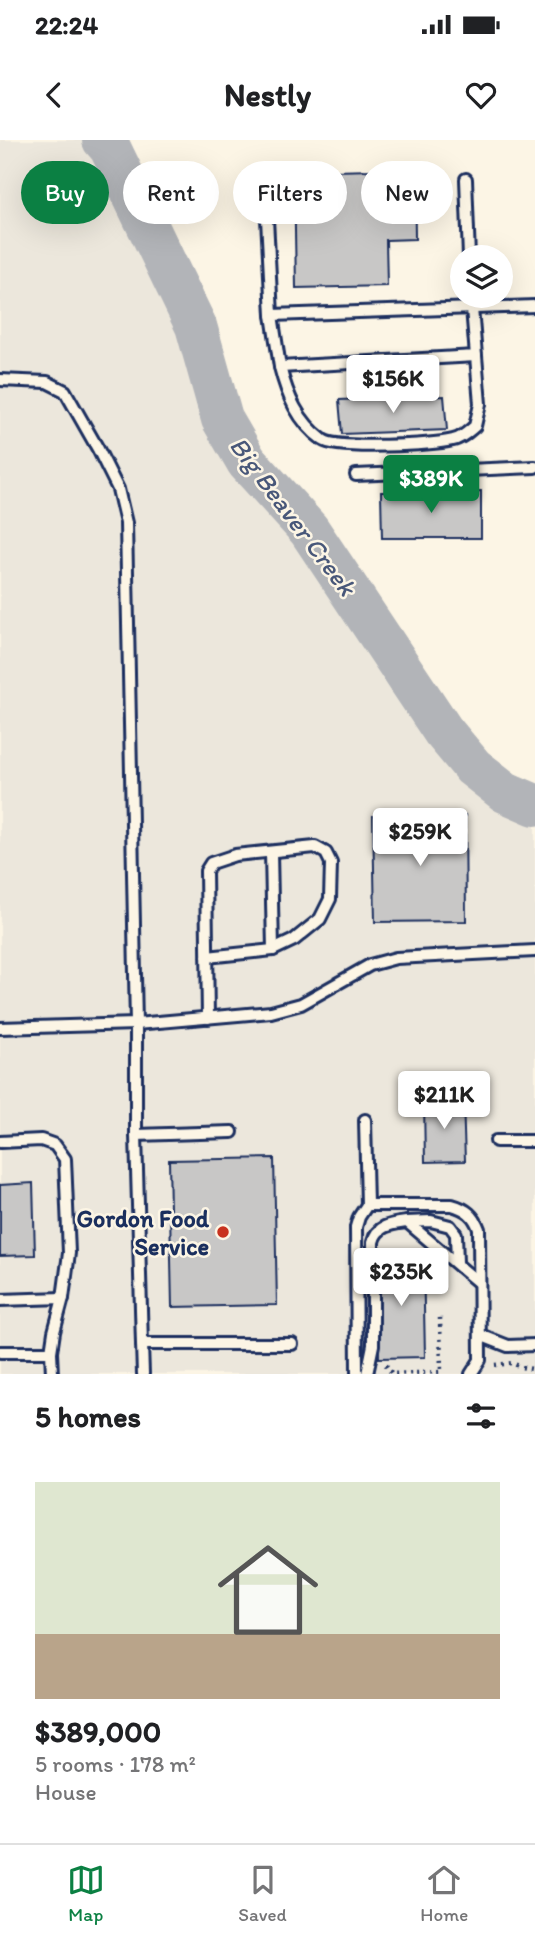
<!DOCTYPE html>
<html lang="en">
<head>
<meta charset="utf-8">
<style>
	:root { --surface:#fff; --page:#f6f6f6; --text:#202124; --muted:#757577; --line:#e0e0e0; --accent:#0b8043 }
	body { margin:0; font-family:Itim,sans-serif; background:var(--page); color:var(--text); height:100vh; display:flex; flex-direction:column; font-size:26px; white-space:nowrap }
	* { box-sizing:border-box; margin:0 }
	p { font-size:23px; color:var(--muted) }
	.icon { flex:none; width:38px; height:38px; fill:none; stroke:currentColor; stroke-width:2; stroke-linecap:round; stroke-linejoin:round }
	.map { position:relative; height:1234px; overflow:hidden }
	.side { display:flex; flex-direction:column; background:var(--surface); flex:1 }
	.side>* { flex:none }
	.guide { position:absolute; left:21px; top:21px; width:494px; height:63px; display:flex; gap:14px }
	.buttons { position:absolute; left:450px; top:105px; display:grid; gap:14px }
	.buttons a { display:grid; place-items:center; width:63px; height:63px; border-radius:50%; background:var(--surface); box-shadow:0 7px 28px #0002; font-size:35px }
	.price { position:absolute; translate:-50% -60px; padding:0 16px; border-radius:7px; background:#fff; color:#222; font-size:23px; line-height:46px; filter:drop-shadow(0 2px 4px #0008) }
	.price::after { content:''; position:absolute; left:50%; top:42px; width:21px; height:16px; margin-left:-10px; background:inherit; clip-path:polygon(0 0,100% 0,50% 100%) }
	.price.active { background:var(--accent); color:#fff }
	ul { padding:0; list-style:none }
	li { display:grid; align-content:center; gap:14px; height:371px; padding:0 35px }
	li+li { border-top:2px solid var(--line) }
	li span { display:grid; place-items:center; height:217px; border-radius:0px; color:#555 }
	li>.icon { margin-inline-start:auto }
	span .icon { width:126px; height:126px; fill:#fffc; stroke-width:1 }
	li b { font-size:30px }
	h2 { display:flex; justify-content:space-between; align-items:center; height:84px; padding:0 35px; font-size:30px }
	.chip { padding:0 24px; border-radius:32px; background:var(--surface); box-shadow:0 7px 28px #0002; font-size:24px; line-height:63px }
	.chip.active { background:var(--accent); color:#fff }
	.status { display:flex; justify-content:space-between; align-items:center; height:49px; padding:0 35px; background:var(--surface); direction:ltr }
	.status svg { height:19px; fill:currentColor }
	header { display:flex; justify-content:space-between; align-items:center; height:91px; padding:0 35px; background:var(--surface); font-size:32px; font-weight:700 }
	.tabs { display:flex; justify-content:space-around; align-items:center; height:98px; border-top:2px solid var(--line); background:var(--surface); font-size:19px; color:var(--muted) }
	.tabs a { display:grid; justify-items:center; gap:4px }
	.tabs .active { color:var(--accent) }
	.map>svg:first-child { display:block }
	.built { fill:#ece7dc }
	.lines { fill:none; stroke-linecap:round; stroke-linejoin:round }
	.river { stroke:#b2b4b8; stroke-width:42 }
	.building { fill:#c8c7c6; stroke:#1b2f5e; stroke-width:2 }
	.service-casing { stroke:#1b2f5e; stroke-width:16 }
	.path { stroke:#1b2f5e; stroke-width:4.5; stroke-dasharray:2 5; stroke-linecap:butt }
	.service { stroke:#fcf5e5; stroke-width:10 }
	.poi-dot { fill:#c8321e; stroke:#fcf5e5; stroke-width:2.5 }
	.labels { text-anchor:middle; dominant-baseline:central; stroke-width:5; stroke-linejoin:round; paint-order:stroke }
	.poi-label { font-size:24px; font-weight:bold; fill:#1b2f5e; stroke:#fcf5e5; text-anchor:end }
	.water-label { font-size:26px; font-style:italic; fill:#485779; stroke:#fcf5e5 }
</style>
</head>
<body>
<div class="status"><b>22:24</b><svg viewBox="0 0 49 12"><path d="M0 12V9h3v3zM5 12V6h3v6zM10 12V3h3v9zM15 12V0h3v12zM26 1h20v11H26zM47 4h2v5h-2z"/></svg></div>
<header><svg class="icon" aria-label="back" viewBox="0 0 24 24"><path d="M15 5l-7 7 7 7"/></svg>Nestly<svg class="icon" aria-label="heart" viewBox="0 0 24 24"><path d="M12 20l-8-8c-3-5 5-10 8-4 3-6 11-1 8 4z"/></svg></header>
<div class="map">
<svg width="535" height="1234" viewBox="0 0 535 1234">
	<rect width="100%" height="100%" fill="#fcf5e5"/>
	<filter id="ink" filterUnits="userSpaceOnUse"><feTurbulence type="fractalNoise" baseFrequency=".0143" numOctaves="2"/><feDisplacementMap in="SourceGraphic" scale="14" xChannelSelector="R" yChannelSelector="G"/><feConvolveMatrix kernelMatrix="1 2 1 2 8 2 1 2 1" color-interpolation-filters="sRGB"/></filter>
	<g filter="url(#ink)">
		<path class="built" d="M0,0h87l24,41 17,19 61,137 15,58 15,33 80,100 87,123 86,131 28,29 35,15v548h-535z"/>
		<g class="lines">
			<path class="river" d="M103,0l7,8 86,178 26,93 25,43 62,68 134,201 30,36 32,25 30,13"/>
		</g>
		<g class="building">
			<path d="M414,29l1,70 -29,1 1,46 -91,2 -2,-116z"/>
			<path d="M444,256l3,34 -105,4 -3,-34z"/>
			<path d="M481,351v47h-99l-1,-46z"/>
			<path d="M465,675l1,106 -91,1 -2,-106z"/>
			<path d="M463,960l2,61 -40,1 -1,-61z"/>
			<path d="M274,1018l3,147 -105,2 -3,-147z"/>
			<path d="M33,1043l2,72 -35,1v-71z"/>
			<path d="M423,1117l2,100 -46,1 -2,-100z"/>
		</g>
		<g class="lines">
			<defs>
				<g id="service">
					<path d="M466,39l3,78"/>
					<path d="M265,40l7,135 263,-9"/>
					<path d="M272,175l8,52 196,-11 -5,-60"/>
					<path d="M280,227c7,28 18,55 43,73 14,10 109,5 130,0 8,-1 16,-9 22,-14l5,-22 -4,-48"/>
					<path d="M0,240l47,2 18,9 33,58 20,40 8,34 10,501 -136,4"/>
					<path d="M356,335l179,-8"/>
					<path d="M271,712l2,98"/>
					<path d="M207,817l66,-7 21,-10 26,-21 10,-20 1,-36 -5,-10 -11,-6 -80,8 -24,8 -5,8 2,147"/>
					<path d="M365,980l2,85"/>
					<path d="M136,995l96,-3"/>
					<path d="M496,1001h39"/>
					<path d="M0,1002l41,-2 14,5 10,14 4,94 -6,45 -9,34 -3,20 1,22"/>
					<path d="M407,1082l24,-1 19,5 6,8 1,29"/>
					<path d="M0,1160l63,-2"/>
					<path d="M480,1195l28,11 27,-1"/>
					<path d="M142,1204l-6,-209v-111l135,-12 30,-8 69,-39 26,-7 139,-7"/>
					<path d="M0,1212h51"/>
					<path d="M143,1234l-1,-30h150"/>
					<path d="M357,1234l-1,-147 3,-10 8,-12h85c14,4 22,10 27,24l1,131 -9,14"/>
					<path d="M367,1234l6,-29v-103c4,-17 19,-18 34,-20l72,61"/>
				</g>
			</defs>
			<use href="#service" class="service-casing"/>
			<g class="path">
				<path d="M386,1225l6,9 49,-2 -1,-55"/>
				<path d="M495,1225l17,-2 9,4 11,2"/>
			</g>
			<use href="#service" class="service"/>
		</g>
	</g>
	<circle class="poi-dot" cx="223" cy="1092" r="7"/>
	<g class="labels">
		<g class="poi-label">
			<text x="209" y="1078">Gordon Food<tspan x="209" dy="28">Service</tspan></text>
		</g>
		<g class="water-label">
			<text transform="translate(293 376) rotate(53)">Big Beaver Creek</text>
		</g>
	</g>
</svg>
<div class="buttons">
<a><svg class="icon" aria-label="layers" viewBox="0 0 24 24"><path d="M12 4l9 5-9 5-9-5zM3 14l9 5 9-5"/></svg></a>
</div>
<b class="price" style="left:393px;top:275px">$156K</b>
<b class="price active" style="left:431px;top:375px">$389K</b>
<b class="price" style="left:420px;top:728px">$259K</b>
<b class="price" style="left:444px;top:991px">$211K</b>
<b class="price" style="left:401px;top:1168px">$235K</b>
<div class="guide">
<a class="chip active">Buy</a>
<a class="chip">Rent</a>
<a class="chip">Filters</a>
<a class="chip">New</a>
</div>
</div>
<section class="side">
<h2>5 homes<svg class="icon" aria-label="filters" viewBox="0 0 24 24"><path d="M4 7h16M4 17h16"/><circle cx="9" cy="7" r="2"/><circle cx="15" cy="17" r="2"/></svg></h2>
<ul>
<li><span style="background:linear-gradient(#dfe7d0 70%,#b9a48a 0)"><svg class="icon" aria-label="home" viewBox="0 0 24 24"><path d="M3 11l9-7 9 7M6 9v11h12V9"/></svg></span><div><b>$389,000</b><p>5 rooms · 178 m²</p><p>House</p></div></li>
</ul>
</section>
<nav class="tabs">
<a class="active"><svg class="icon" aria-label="map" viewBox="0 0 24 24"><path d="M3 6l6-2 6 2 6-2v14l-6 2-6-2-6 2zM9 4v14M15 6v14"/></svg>Map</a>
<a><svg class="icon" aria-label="saved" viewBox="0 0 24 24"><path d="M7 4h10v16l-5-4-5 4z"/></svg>Saved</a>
<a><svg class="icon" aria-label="home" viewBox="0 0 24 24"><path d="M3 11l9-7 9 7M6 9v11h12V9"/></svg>Home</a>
</nav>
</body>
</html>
